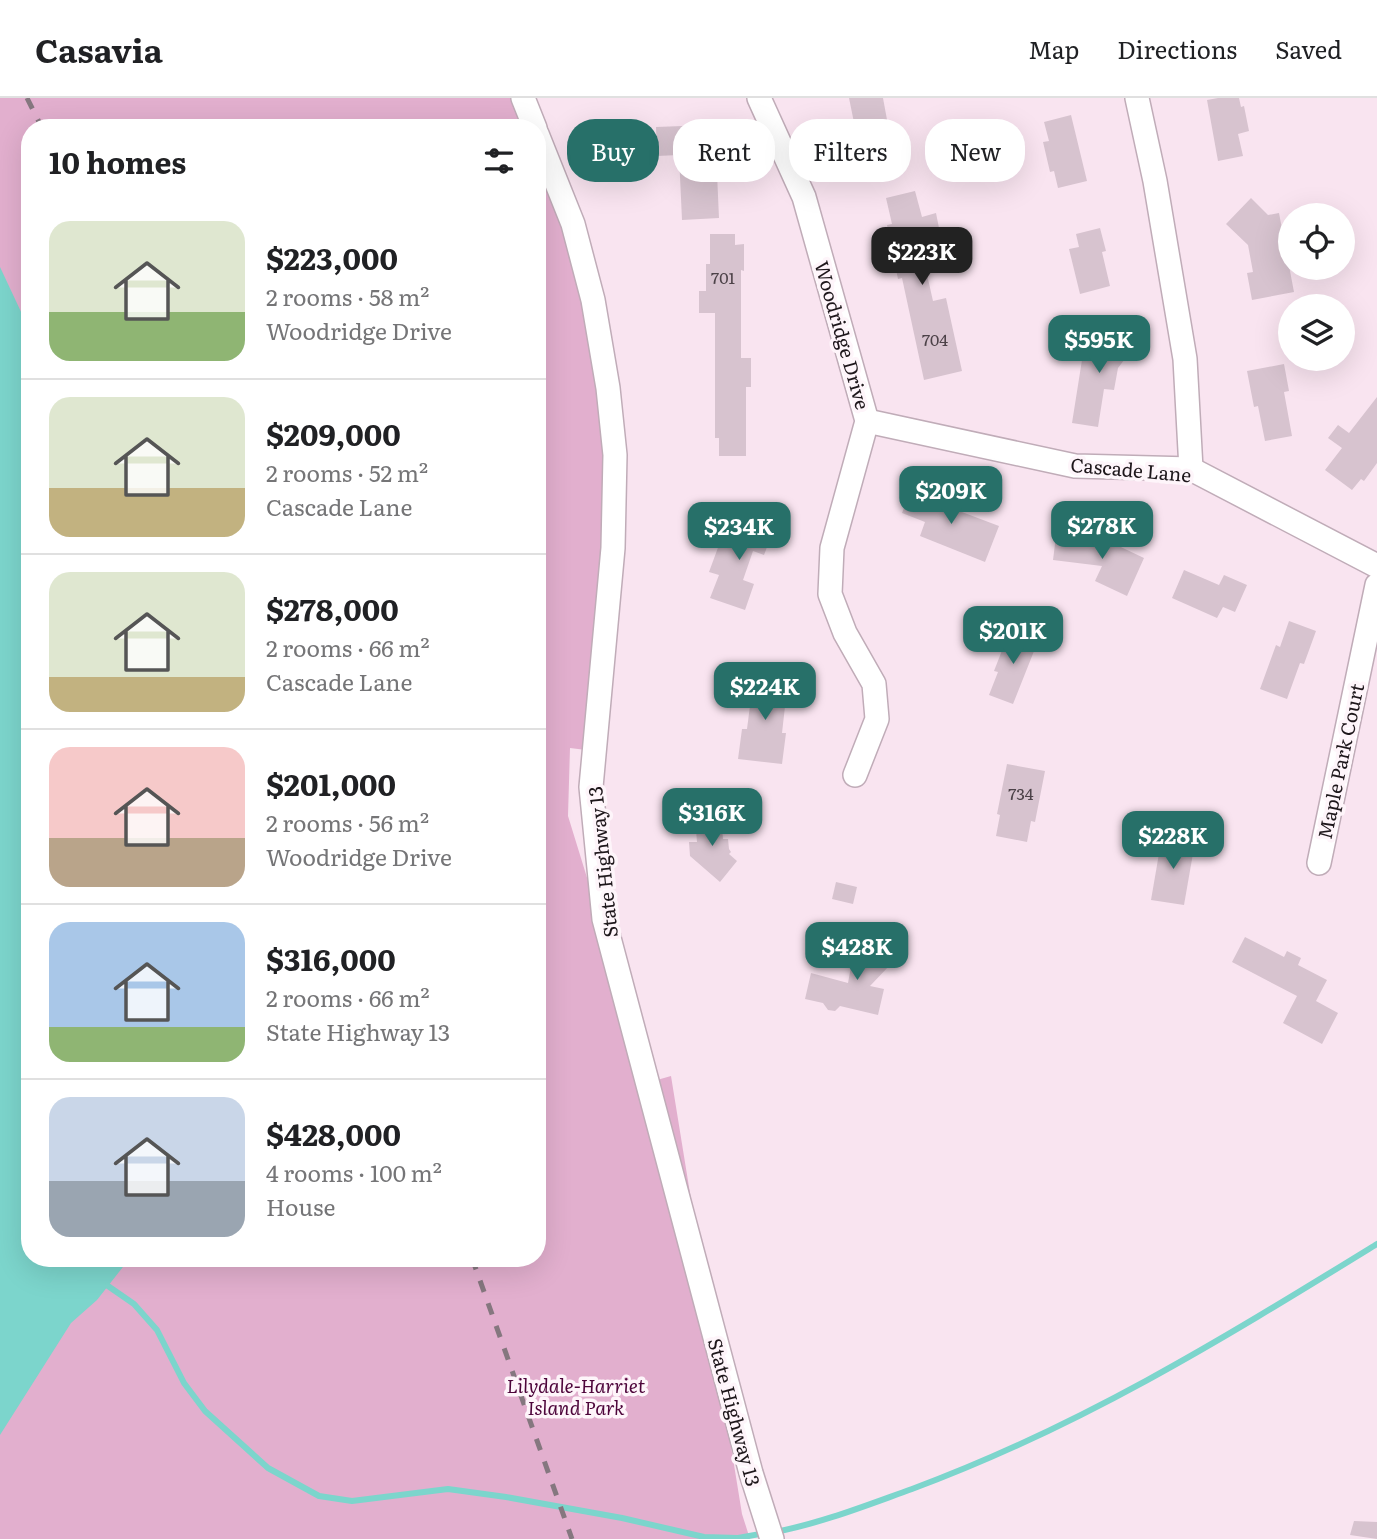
<!DOCTYPE html>
<html lang="en">
<head>
<meta charset="utf-8">
<style>
	:root { --surface:#fff; --page:#f6f6f6; --text:#202124; --muted:#757577; --line:#e0e0e0; --accent:#277069 }
	body { margin:0; font-family:Literata,serif; background:var(--page); color:var(--text); height:100vh; display:flex; flex-direction:column; font-size:26px; white-space:nowrap }
	* { box-sizing:border-box; margin:0 }
	p { font-size:23px; color:var(--muted) }
	.icon { flex:none; width:38px; height:38px; fill:none; stroke:currentColor; stroke-width:2; stroke-linecap:round; stroke-linejoin:round }
	.map { position:relative; flex:1; overflow:hidden }
	.details { position:absolute; left:21px; top:21px; width:525px; height:1148px; display:flex; flex-direction:column; background:var(--surface); border-radius:28px; box-shadow:0 7px 28px #0002 }
	.details>* { flex:none }
	.guide { position:absolute; left:567px; top:21px; width:665px; height:63px; display:flex; gap:14px }
	.fabs { position:absolute; left:1278px; top:105px; display:grid; gap:14px }
	.fabs a { display:grid; place-items:center; width:77px; height:77px; border-radius:50%; background:var(--surface); box-shadow:0 7px 28px #0002; font-size:35px }
	.price { position:absolute; translate:-50% -60px; padding:0 16px; border-radius:14px; background:var(--accent); color:#fff; font-size:23px; line-height:46px; filter:drop-shadow(0 2px 4px #0008) }
	.price::after { content:''; position:absolute; left:50%; top:42px; width:21px; height:16px; margin-left:-10px; background:inherit; clip-path:polygon(0 0,100% 0,50% 100%) }
	.price.active { background:#222; color:#fff }
	ul { padding:0; list-style:none }
	li { display:flex; align-items:center; gap:21px; height:175px; padding:0 28px }
	li+li { border-top:2px solid var(--line) }
	li span { display:grid; place-items:center; flex:none; width:196px; height:140px; border-radius:21px; color:#555 }
	li>.icon { margin-inline-start:auto }
	span .icon { width:84px; height:84px; fill:#fffc; stroke-width:1 }
	li b { font-size:30px }
	h2 { display:flex; justify-content:space-between; align-items:center; height:84px; padding:0 28px; font-size:30px }
	.pill { padding:0 24px; border-radius:28px; background:var(--surface); box-shadow:0 7px 28px #0002; font-size:24px; line-height:63px }
	.pill.active { background:var(--accent); color:#fff }
	header { display:flex; align-items:center; gap:42px; box-sizing:border-box; height:98px; padding:0 35px; background:var(--surface); border-bottom:2px solid var(--line) }
	header strong { font-size:33px }
	nav { display:flex; gap:38px; margin-inline-start:auto; font-size:24px }
	.map>svg:first-child { display:block }
	.green { fill:#e2afce }
	.water { fill:#7cd5cc }
	.lines { fill:none; stroke-linecap:round; stroke-linejoin:round }
	.stream { stroke:#7cd5cc; stroke-width:6 }
	.building { fill:#d7c3cf }
	.minor-casing { stroke:#c0acb8; stroke-width:26 }
	.minor { stroke:#fff; stroke-width:23 }
	.rail { stroke:#85777f; stroke-width:5; stroke-dasharray:12 12; stroke-linecap:butt }
	.labels { text-anchor:middle; dominant-baseline:central; stroke-width:7; stroke-linejoin:round; paint-order:stroke }
	.number-label { font-size:16px; fill:#4c4248 }
	.street-label { font-size:19px; fill:#1e171b; stroke:#fef5fa }
	.park-label { font-size:19px; font-style:italic; fill:#4d043a; stroke:#fef5fa }
</style>
</head>
<body>
<header>
<strong>Casavia</strong>
<nav><a>Map</a><a>Directions</a><a>Saved</a></nav>
</header>
<div class="map">
<svg width="1377" height="1441" viewBox="0 0 1377 1441">
	<rect width="100%" height="100%" fill="#f9e4f0"/>
	<path class="green" d="M0,0h521l10,30h-501v1130h507v-1112l61,176 17,210 -13,220 -32,-4 -2,68 82,266 21,-6 71,438 8,25h-750z"/>
	<path class="water" d="M0,169l30,64v927h100l-33,42 -26,23 -71,112z"/>
	<g class="lines">
		<g class="stream">
			<path d="M108,1188l26,18 23,26 27,53 21,28 63,57 51,28 33,5 96,-12 58,8 116,21 82,19 34,1 27,-5"/>
			<path d="M775,1434c47,-9 92,-27 137,-43 170,-63 312,-151 465,-245"/>
		</g>
	</g>
	<g class="building">
		<path d="M849,0h34l7,38 -7,1 3,15 -25,5z"/>
		<path d="M1218,0h21l2,9 3,-1 5,25 -11,3 5,22 -25,5 -11,-61z"/>
		<path d="M1071,17l16,66 -29,7 -4,-17 -4,1 -7,-30 6,-1 -5,-19z"/>
		<path d="M710,27l1,27 5,-1 3,67 -37,2 -3,-65 -22,1 -1,-29z"/>
		<path d="M915,93l7,26 14,-4 4,20 -15,4 3,10 -7,1 12,53 13,-3 16,73 -38,9 -22,-102 -4,1 -11,-54 5,-1 -6,-26z"/>
		<path d="M1251,100l17,17 11,-2 15,79 -42,8 -5,-27 6,-1 -5,-27 -22,-21z"/>
		<path d="M1100,130l6,23 -4,1 8,34 -30,8 -11,-45 10,-2 -3,-13z"/>
		<path d="M710,136h25v11l9,-1v27l-3,-1v88h10v29h-5v69h-27v-18h-4v-125h-16v-22h7v-27h4z"/>
		<path d="M1120,232l17,13 -19,25 -4,22 -10,-1 -6,38 -26,-4 13,-82 18,-7 8,7z"/>
		<path d="M1284,266l5,27 -5,1 8,44 -27,5 -7,-35 -4,1 -7,-36z"/>
		<path d="M1377,299v66l-13,18 -3,-2 -9,11 -27,-20 17,-22 -14,-10 10,-13 11,8z"/>
		<path d="M912,390l27,10 -1,5 61,23 -14,36 -65,-26 5,-14 -23,-9z"/>
		<path d="M748,419l27,9 -11,29 -11,-4 -10,29 11,4 -9,26 -35,-12 9,-23 -10,-3 14,-38 10,4 4,-13 7,3z"/>
		<path d="M1056,438l49,7 1,-3 38,18 -17,38 -32,-15 7,-15 -49,-6z"/>
		<path d="M1184,472l35,15 5,-10 23,10 -12,27 -12,-5 -6,11 -45,-20z"/>
		<path d="M1289,523l27,10 -12,33 -4,-1 -13,36 -27,-10 16,-44 4,2z"/>
		<path d="M1010,532l28,11 -25,63 -24,-9 9,-23 -4,-1z"/>
		<path d="M754,577l34,5 -6,53h4l-4,31 -44,-5 4,-30h5z"/>
		<path d="M1007,666l38,7 -10,51 -4,-1 -4,21 -31,-6 4,-21 -3,-1z"/>
		<path d="M721,718l2,23h5l1,10 2,3 -2,2 8,7 -17,21 -30,-26 -1,-14h8l-2,-24z"/>
		<path d="M1162,738l33,6 -11,63 -33,-5z"/>
		<path d="M836,784l21,5 -4,17 -21,-5z"/>
		<path d="M894,835l14,13 -38,40 14,3 -6,26 -38,-9 -5,5 -7,-1 -5,-7 -18,-4 6,-26 37,10 5,-27 17,4z"/>
		<path d="M1245,839l39,20 3,-6 14,7 -3,7 29,15 -11,21 22,12 -16,31 -39,-21 14,-27 -65,-34z"/>
		<path d="M1354,1423l23,1v17l-27,-4z"/>
	</g>
	<g class="lines">
		<defs>
			<g id="minor">
				<path d="M523,0l12,30"/>
				<path d="M759,0l45,99 63,224 -35,127 -2,46 15,39 29,51 3,35 -22,56"/>
				<path d="M1137,0l18,83 30,178 6,110"/>
				<path d="M537,36l36,90 20,76 15,88 7,67 -2,93 -22,239 13,132 147,554 21,66"/>
				<path d="M867,323l208,45 116,3 186,97"/>
				<path d="M1319,765l58,-278"/>
			</g>
		</defs>
		<use href="#minor" class="minor-casing"/>
		<use href="#minor" class="minor"/>
		<g class="rail">
			<path d="M27,0l15,30"/>
			<path d="M472,1160l100,281"/>
		</g>
	</g>
	<g class="labels">
		<g class="number-label">
			<text x="723" y="179">701</text>
			<text x="935" y="241">704</text>
			<text x="1021" y="695">734</text>
		</g>
		<g class="street-label">
			<text transform="translate(843 237) rotate(74)">Woodridge Drive</text>
			<text transform="translate(1131 371) rotate(5)">Cascade Lane</text>
			<text transform="translate(1340 663) rotate(-78)">Maple Park Court</text>
			<text transform="translate(602 764) rotate(-96)">State Highway 13</text>
			<text transform="translate(735 1314) rotate(75)">State Highway 13</text>
		</g>
		<g class="park-label">
			<text x="576" y="1287">Lilydale-Harriet<tspan x="576" dy="22">Island Park</tspan></text>
		</g>
	</g>
</svg>
<div class="fabs">
<a><svg class="icon" aria-label="locate" viewBox="0 0 24 24"><circle cx="12" cy="12" r="6"/><path d="M12 2v4M12 18v4M2 12h4M18 12h4"/></svg></a>
<a><svg class="icon" aria-label="layers" viewBox="0 0 24 24"><path d="M12 4l9 5-9 5-9-5zM3 14l9 5 9-5"/></svg></a>
</div>
<b class="price active" style="left:922px;top:189px">$223K</b>
<b class="price" style="left:1099px;top:277px">$595K</b>
<b class="price" style="left:951px;top:428px">$209K</b>
<b class="price" style="left:1102px;top:463px">$278K</b>
<b class="price" style="left:739px;top:464px">$234K</b>
<b class="price" style="left:1013px;top:568px">$201K</b>
<b class="price" style="left:765px;top:624px">$224K</b>
<b class="price" style="left:712px;top:750px">$316K</b>
<b class="price" style="left:1173px;top:773px">$228K</b>
<b class="price" style="left:857px;top:884px">$428K</b>
<div class="guide">
<a class="pill active">Buy</a>
<a class="pill">Rent</a>
<a class="pill">Filters</a>
<a class="pill">New</a>
</div>
<section class="details">
<h2>10 homes<svg class="icon" aria-label="filters" viewBox="0 0 24 24"><path d="M4 7h16M4 17h16"/><circle cx="9" cy="7" r="2"/><circle cx="15" cy="17" r="2"/></svg></h2>
<ul>
<li><span style="background:linear-gradient(#dfe7d0 65%,#8fb573 0)"><svg class="icon" aria-label="home" viewBox="0 0 24 24"><path d="M3 11l9-7 9 7M6 9v11h12V9"/></svg></span><div><b>$223,000</b><p>2 rooms · 58 m²</p><p>Woodridge Drive</p></div></li>
<li><span style="background:linear-gradient(#dfe7d0 65%,#c2b280 0)"><svg class="icon" aria-label="home" viewBox="0 0 24 24"><path d="M3 11l9-7 9 7M6 9v11h12V9"/></svg></span><div><b>$209,000</b><p>2 rooms · 52 m²</p><p>Cascade Lane</p></div></li>
<li><span style="background:linear-gradient(#dfe7d0 75%,#c2b280 0)"><svg class="icon" aria-label="home" viewBox="0 0 24 24"><path d="M3 11l9-7 9 7M6 9v11h12V9"/></svg></span><div><b>$278,000</b><p>2 rooms · 66 m²</p><p>Cascade Lane</p></div></li>
<li><span style="background:linear-gradient(#f6c9c9 65%,#b9a48a 0)"><svg class="icon" aria-label="home" viewBox="0 0 24 24"><path d="M3 11l9-7 9 7M6 9v11h12V9"/></svg></span><div><b>$201,000</b><p>2 rooms · 56 m²</p><p>Woodridge Drive</p></div></li>
<li><span style="background:linear-gradient(#a9c7e8 75%,#8fb573 0)"><svg class="icon" aria-label="home" viewBox="0 0 24 24"><path d="M3 11l9-7 9 7M6 9v11h12V9"/></svg></span><div><b>$316,000</b><p>2 rooms · 66 m²</p><p>State Highway 13</p></div></li>
<li><span style="background:linear-gradient(#c9d6e8 60%,#9aa5b1 0)"><svg class="icon" aria-label="home" viewBox="0 0 24 24"><path d="M3 11l9-7 9 7M6 9v11h12V9"/></svg></span><div><b>$428,000</b><p>4 rooms · 100 m²</p><p>House</p></div></li>
</ul>
</section>
</div>
</body>
</html>
